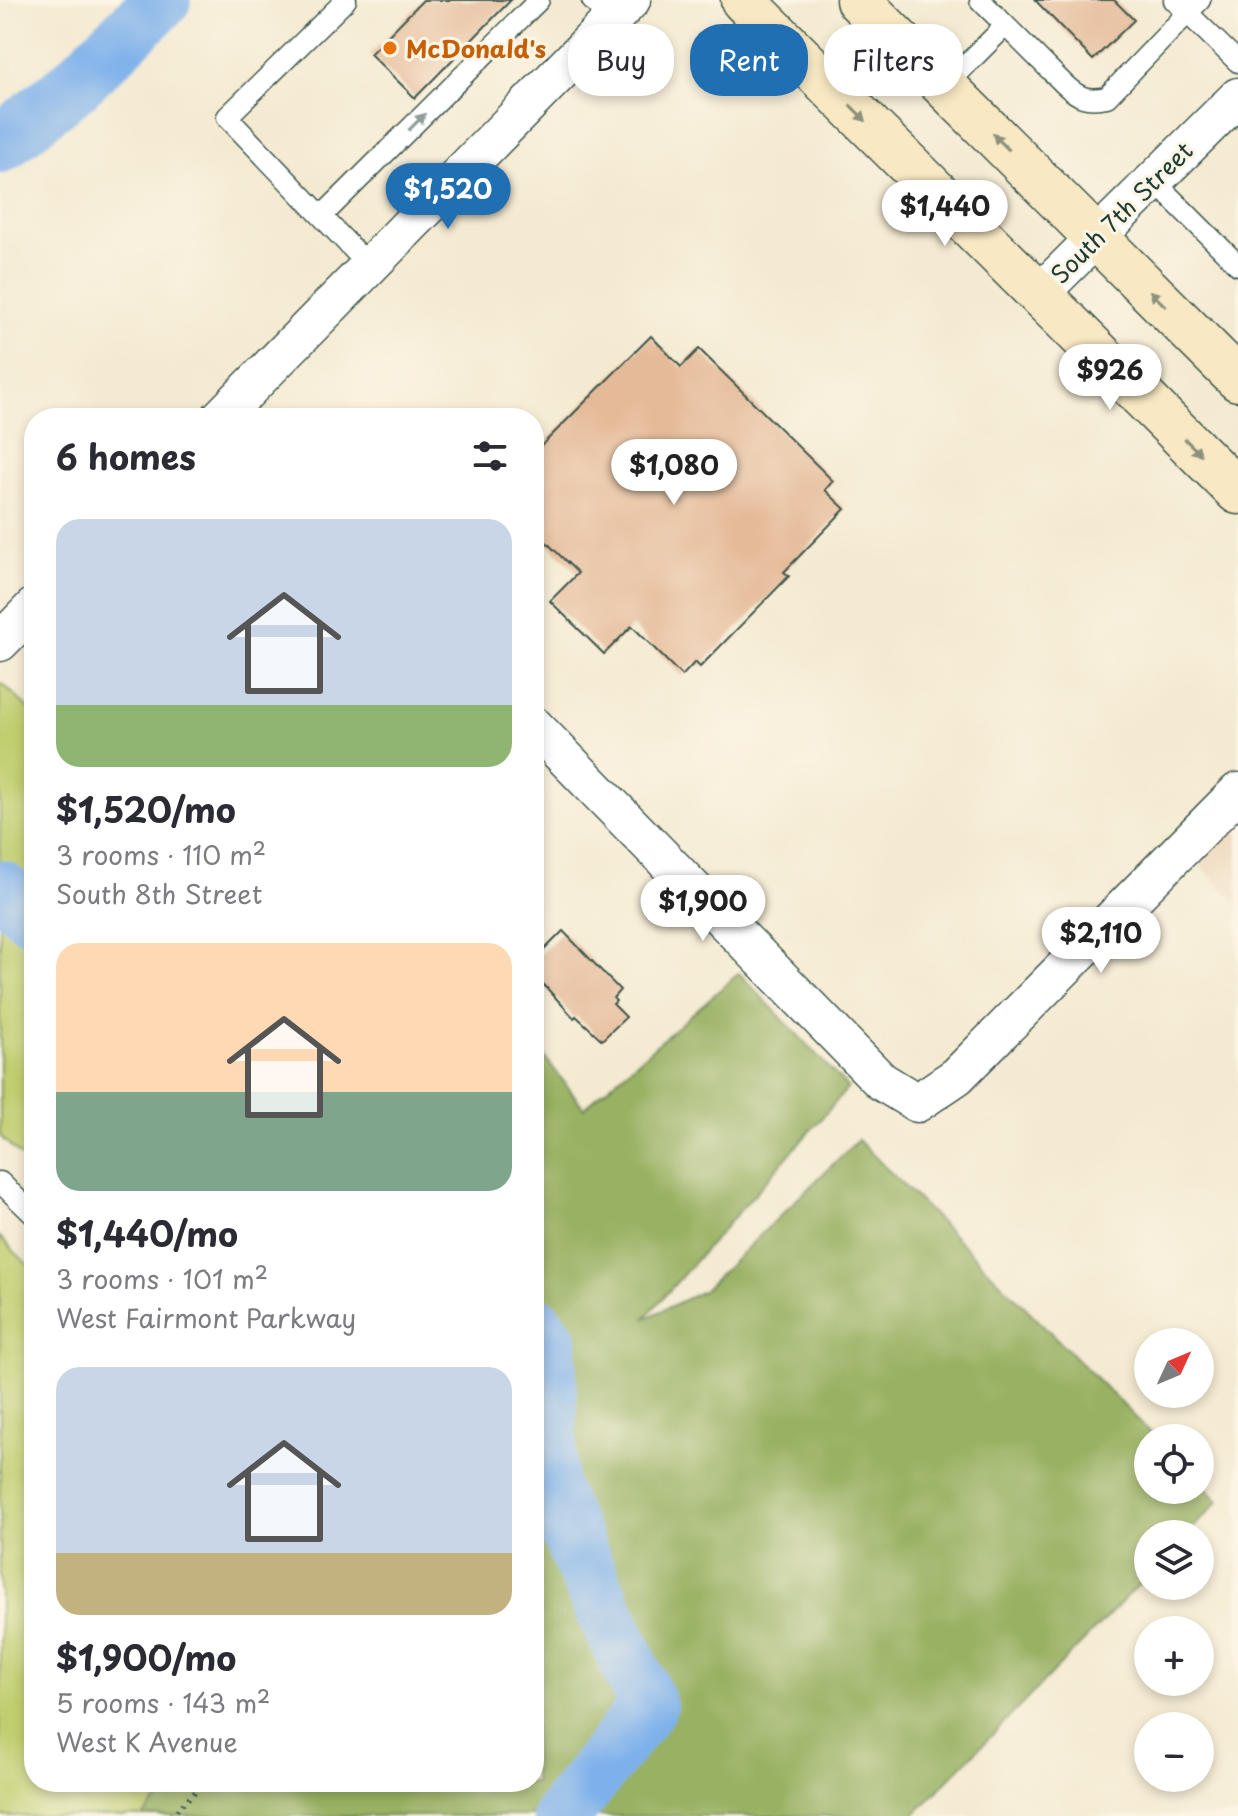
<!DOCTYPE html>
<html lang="en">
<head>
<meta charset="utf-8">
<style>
	:root { --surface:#fff; --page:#f7f7f7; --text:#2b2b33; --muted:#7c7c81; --accent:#1f6fb2 }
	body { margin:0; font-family:"Playpen Sans",sans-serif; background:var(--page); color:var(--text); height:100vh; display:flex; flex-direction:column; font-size:30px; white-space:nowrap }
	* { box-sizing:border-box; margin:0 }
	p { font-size:26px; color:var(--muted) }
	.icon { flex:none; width:44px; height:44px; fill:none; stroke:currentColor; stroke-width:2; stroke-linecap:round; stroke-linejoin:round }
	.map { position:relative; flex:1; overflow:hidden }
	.drawer { position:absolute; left:24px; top:408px; width:520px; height:1384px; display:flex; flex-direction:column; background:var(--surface); border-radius:32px; box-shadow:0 4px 12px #0003 }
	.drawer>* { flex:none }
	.guide { position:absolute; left:568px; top:24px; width:550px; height:72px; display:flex; gap:16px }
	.needle { width:52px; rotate:46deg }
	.tools { position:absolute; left:1134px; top:1328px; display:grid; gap:16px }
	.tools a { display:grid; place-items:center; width:80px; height:80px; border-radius:50%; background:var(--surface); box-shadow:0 4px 12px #0003; font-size:40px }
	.price { position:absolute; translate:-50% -68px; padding:0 18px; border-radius:28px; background:#fff; color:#222; font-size:26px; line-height:52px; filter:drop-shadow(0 2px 4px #0008) }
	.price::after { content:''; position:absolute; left:50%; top:48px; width:24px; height:18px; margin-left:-12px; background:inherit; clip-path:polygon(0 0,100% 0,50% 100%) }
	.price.on { background:var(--accent); color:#fff }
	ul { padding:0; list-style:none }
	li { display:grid; align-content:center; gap:16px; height:424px; padding:0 32px }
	li span { display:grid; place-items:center; height:248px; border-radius:24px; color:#555 }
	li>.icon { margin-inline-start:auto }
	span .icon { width:144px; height:144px; fill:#fffc; stroke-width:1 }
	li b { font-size:34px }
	h2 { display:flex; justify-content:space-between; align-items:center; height:96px; padding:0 32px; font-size:34px }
	.pill { padding:0 28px; border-radius:32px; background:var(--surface); box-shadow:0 4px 12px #0003; font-size:28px; line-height:72px }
	.pill.on { background:var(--accent); color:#fff }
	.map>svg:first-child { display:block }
	.built { fill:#edd7bb }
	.green { fill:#c1ce70; stroke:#708652; stroke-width:2 }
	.forest { fill:#98b162; stroke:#5c774b; stroke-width:2 }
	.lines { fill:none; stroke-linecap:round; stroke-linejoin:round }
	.river { stroke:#7eb1eb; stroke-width:58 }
	.building { fill:#e5ba98 }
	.service-casing { stroke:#3f574c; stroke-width:23 }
	.minor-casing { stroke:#3f574c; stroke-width:41 }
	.secondary-casing { stroke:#3f574c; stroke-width:47 }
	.path { stroke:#3f574c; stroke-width:5; stroke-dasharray:2 6; stroke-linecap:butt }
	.service { stroke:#fff; stroke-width:20 }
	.minor { stroke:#fff; stroke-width:38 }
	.secondary { stroke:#f8e8c3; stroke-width:44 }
	.oneway { fill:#8c927c }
	.oneway2 { fill:#8f9e9a }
	.food-dot { fill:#e8710a; stroke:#fcf5e5; stroke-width:3 }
	.labels { text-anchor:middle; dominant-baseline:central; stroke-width:6; stroke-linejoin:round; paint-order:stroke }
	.food-label { font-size:24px; font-weight:bold; fill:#c56008; stroke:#fcf5e5; text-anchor:start }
	.street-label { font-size:24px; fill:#1f3d34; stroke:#fcf5e5 }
</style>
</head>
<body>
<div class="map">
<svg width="1238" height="1816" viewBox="0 0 1238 1816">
	<rect width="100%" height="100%" fill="#fcf5e5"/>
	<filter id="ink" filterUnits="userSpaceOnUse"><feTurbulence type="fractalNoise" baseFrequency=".0125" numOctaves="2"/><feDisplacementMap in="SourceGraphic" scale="16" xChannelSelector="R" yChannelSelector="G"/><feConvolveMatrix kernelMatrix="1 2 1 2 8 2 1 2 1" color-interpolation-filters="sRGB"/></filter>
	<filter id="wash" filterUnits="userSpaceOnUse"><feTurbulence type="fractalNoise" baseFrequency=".006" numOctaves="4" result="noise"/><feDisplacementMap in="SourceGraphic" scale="32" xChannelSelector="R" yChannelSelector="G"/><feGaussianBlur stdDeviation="1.8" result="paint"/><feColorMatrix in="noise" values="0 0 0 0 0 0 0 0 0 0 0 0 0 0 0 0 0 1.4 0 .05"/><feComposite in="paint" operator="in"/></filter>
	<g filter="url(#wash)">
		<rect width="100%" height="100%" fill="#f4ead1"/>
		<path class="built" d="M1238,809v95l-47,-48z"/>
		<g class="green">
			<path d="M3,684l31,30v455l-34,-33v-449z"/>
			<path d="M0,1237l34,34v511h227l-34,34h-227z"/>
		</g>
		<path class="forest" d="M739,973l109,115 -204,231 59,-28 155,-151 298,298h-8v52h52v-8l19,19 -32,33h-39v41l-235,241h-771l35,-34h357v-739l50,65z"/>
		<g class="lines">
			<g class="river">
				<path d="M0,144l73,-58 89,-86"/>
				<path d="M0,889l34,27"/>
				<path d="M534,1324l14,17v145l100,220 -86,110"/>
			</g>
		</g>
		<g id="blocks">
			<g class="building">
				<path d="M423,0h88l-96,98 -45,-44z"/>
				<path d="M1035,0h79l20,20 -41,40z"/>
				<path d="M651,336l30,31 18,-18 134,132 -8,9 20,19 -61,63 5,4 -89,91 -5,-5 -13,14 -50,-50 -28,28 -54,-53 28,-28 -44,-43v-77z"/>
				<path d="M563,931l57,59 -7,8 3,3 -3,3 13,13 -24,23 -26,-24 -2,2 -40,-44v-14z"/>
			</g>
		</g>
	</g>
	<g filter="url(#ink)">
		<use href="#blocks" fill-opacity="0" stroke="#3f574c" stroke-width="2"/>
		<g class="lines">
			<defs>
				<g id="service">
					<path d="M346,0l-119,117 142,149"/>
					<path d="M592,0l19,20"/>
					<path d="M980,0l84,84c15,14 23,17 43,13l93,-97"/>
					<path d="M1174,0l64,62"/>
					<path d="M945,86l60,-60"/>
					<path d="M1153,180l85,85"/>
					<path d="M322,216l217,-216"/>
					<path d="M0,1182l34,33"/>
				</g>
				<g id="minor">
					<path d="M1039,294l199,-197"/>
					<path d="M220,418l411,-418"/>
					<path d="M0,642l34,-35"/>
					<path d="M534,726l347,355 36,22 40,-27 281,-284"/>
				</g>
				<g id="secondary">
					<path d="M743,0l495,492"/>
					<path d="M858,0l380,379"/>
				</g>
			</defs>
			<use href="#service" class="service-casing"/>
			<use href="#minor" class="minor-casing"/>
			<use href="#secondary" class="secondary-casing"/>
			<path class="path" d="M171,1816l34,-34"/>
			<use href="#service" class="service"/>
			<use href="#minor" class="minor"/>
			<use href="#secondary" class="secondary"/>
		</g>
		<defs><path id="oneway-solid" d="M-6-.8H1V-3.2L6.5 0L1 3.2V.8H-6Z" transform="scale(2)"/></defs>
		<g class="oneway">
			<use href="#oneway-solid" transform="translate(858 113) rotate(45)"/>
			<use href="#oneway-solid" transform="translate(1001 142) rotate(-135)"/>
			<use href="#oneway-solid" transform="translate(1158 299) rotate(-135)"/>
			<use href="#oneway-solid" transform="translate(1193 447) rotate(45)"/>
		</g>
		<use class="oneway2" href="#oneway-solid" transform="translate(417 122) rotate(-45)"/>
	</g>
	<circle class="food-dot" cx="390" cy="48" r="8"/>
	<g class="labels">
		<g class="food-label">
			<text x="406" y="48">McDonald's</text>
		</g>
		<g class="street-label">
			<text transform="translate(1121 212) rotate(-45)">South 7th Street</text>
		</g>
	</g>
</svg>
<div class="tools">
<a><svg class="needle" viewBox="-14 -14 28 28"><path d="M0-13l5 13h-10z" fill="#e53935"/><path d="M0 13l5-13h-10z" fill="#7c7c81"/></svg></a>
<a><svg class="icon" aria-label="locate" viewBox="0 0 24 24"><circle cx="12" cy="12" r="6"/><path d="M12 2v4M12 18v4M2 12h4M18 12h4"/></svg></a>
<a><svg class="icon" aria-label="layers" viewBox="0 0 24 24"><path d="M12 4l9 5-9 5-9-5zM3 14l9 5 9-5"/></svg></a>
<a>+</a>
<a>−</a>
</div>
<b class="price on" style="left:448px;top:231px">$1,520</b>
<b class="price" style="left:945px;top:248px">$1,440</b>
<b class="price" style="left:1110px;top:412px">$926</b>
<b class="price" style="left:674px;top:507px">$1,080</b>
<b class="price" style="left:703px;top:943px">$1,900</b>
<b class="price" style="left:1101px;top:975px">$2,110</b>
<div class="guide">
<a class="pill">Buy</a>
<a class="pill on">Rent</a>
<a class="pill">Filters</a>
</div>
<section class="drawer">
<h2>6 homes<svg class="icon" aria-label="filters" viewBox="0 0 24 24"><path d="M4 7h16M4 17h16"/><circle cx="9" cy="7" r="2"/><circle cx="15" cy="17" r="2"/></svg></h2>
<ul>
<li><span style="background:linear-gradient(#c9d6e8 75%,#8fb573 0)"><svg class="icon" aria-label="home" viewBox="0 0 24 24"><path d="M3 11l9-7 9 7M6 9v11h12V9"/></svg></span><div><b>$1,520/mo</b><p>3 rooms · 110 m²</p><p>South 8th Street</p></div></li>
<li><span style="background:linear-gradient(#ffd9b3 60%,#7fa58c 0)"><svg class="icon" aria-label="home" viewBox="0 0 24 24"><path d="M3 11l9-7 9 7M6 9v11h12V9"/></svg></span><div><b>$1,440/mo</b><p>3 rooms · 101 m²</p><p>West Fairmont Parkway</p></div></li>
<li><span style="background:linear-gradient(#c9d6e8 75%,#c2b280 0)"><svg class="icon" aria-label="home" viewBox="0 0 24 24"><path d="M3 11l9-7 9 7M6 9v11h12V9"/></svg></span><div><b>$1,900/mo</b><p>5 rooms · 143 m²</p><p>West K Avenue</p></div></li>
</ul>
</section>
</div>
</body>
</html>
